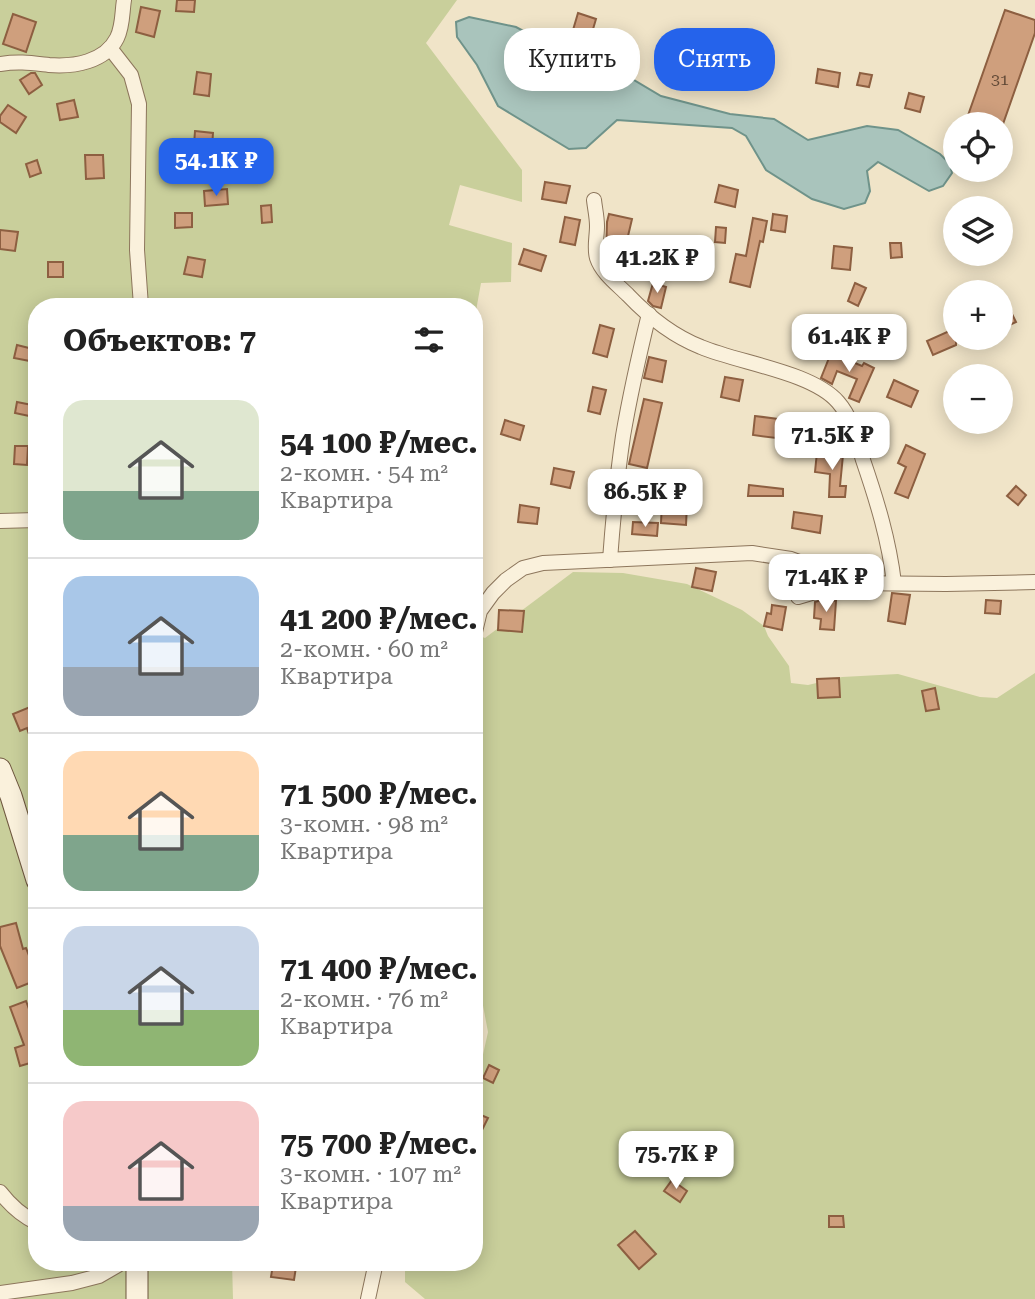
<!DOCTYPE html>
<html lang="ru">
<head>
<meta charset="utf-8">
<style>
	:root { --surface:#fff; --page:#f2f2f2; --text:#222; --muted:#767676; --line:#e0e0e0; --accent:#2563eb }
	body { margin:0; font-family:"Roboto Serif",serif; background:var(--page); color:var(--text); height:100vh; display:flex; flex-direction:column; font-size:26px; white-space:nowrap }
	* { box-sizing:border-box; margin:0 }
	p { font-size:23px; color:var(--muted) }
	.icon { flex:none; width:38px; height:38px; fill:none; stroke:currentColor; stroke-width:2; stroke-linecap:round; stroke-linejoin:round }
	.map { position:relative; flex:1; overflow:hidden }
	.details { position:absolute; left:28px; top:298px; width:455px; height:973px; display:flex; flex-direction:column; background:var(--surface); border-radius:28px; box-shadow:0 4px 18px #0003 }
	.details>* { flex:none }
	.guide { position:absolute; left:504px; top:28px; width:425px; height:63px; display:flex; gap:14px }
	.tools { position:absolute; left:943px; top:112px; display:grid; gap:14px }
	.tools a { display:grid; place-items:center; width:70px; height:70px; border-radius:50%; background:var(--surface); box-shadow:0 4px 18px #0003; font-size:35px }
	.price { position:absolute; translate:-50% -60px; padding:0 16px; border-radius:14px; background:#fff; color:#222; font-size:23px; line-height:46px; filter:drop-shadow(0 2px 4px #0008) }
	.price::after { content:''; position:absolute; left:50%; top:42px; width:21px; height:16px; margin-left:-10px; background:inherit; clip-path:polygon(0 0,100% 0,50% 100%) }
	.price.selected { background:var(--accent); color:#fff }
	ul { padding:0; list-style:none }
	li { display:flex; align-items:center; gap:21px; height:175px; padding:0 35px }
	li+li { border-top:2px solid var(--line) }
	li span { display:grid; place-items:center; flex:none; width:196px; height:140px; border-radius:21px; color:#555 }
	li>.icon { margin-inline-start:auto }
	span .icon { width:84px; height:84px; fill:#fffc; stroke-width:1 }
	li b { font-size:30px }
	h2 { display:flex; justify-content:space-between; align-items:center; height:84px; padding:0 35px; font-size:30px }
	.pill { padding:0 24px; border-radius:28px; background:var(--surface); box-shadow:0 4px 18px #0003; font-size:24px; line-height:63px }
	.pill.selected { background:var(--accent); color:#fff }
	.map>svg:first-child { display:block }
	.green { fill:#c9cf9b }
	.water { fill:#a9c4bc; stroke:#6f938a; stroke-width:2 }
	.building { fill:#cf9f7d; stroke:#8d5f41; stroke-width:2 }
	.lines { fill:none; stroke-linecap:round; stroke-linejoin:round }
	.street-casing { stroke:#8d765c; stroke-width:16 }
	.secondary-casing { stroke:#6f573f; stroke-width:23 }
	.street { stroke:#faf1dc; stroke-width:14 }
	.secondary { stroke:#faf1dc; stroke-width:21 }
	.labels { text-anchor:middle; dominant-baseline:central; stroke-width:5; stroke-linejoin:round; paint-order:stroke }
	.number-label { font-size:16px; fill:#624a37 }
</style>
</head>
<body>
<div class="map">
<svg width="1035" height="1299" viewBox="0 0 1035 1299">
	<rect width="100%" height="100%" fill="#f0e4c8"/>
	<g class="green">
		<path d="M0,0h457l-31,43 96,127v32l-62,-17 -11,40 63,18 -1,39 -30,1 -7,39v-16h-437v956h195l1,37h-233z"/>
		<path d="M573,572l50,1 64,11 55,26 22,16 4,10 21,30 2,17 17,2 34,-8 56,-3 82,23 17,1 38,-25v626h-610l-20,-17v-20h69v-179l6,-15 8,-36 -14,-74v-324l11,4z"/>
	</g>
	<path class="water" d="M469,17l47,10 43,23 68,26 34,20 69,18 44,5 34,21 59,-14 31,4 42,24 10,10 2,9 -9,13 -14,5 -51,-29 -11,9 3,20 -5,12 -21,6 -32,-10 -46,-29 -20,-34 -14,-8 -115,-8 -31,28 -17,1 -71,-43 -21,-41 -20,-28 -1,-15z"/>
	<g class="building">
		<path d="M177,0h18l-1,12 -18,-1z"/>
		<path d="M141,7l19,4 -6,26 -18,-5z"/>
		<path d="M1005,10l30,10v13l-32,91h-38z"/>
		<path d="M578,13l18,6 -5,17 -18,-6z"/>
		<path d="M13,14l23,8 -10,30 -23,-8z"/>
		<path d="M708,32l18,4 -4,20 -19,-4z"/>
		<path d="M749,60l15,5 -5,15 -15,-5z"/>
		<path d="M818,69l22,4 -2,14 -22,-4z"/>
		<path d="M197,72l14,2 -2,22 -15,-2z"/>
		<path d="M31,73h4l7,12 -13,9 -9,-14z"/>
		<path d="M860,73l12,2 -3,12 -12,-2z"/>
		<path d="M909,93l15,4 -4,15 -15,-4z"/>
		<path d="M74,100l4,17 -18,3 -3,-16z"/>
		<path d="M8,105l18,12 -10,16 -16,-11v-6z"/>
		<path d="M195,131l18,2 -2,28 -18,-2z"/>
		<path d="M85,155h18l1,23 -18,1z"/>
		<path d="M37,160l4,13 -11,4 -4,-13z"/>
		<path d="M545,182l25,4 -4,17 -24,-4z"/>
		<path d="M719,185l19,5 -3,17 -20,-5z"/>
		<path d="M227,189l1,15 -23,2 -1,-15z"/>
		<path d="M271,205l1,17 -10,1 -1,-17z"/>
		<path d="M175,213h17v14l-17,1z"/>
		<path d="M609,214l23,5 -11,47 -10,-2 -5,-9 1,-33z"/>
		<path d="M773,214l14,2 -2,16 -14,-2z"/>
		<path d="M565,217l15,3 -5,25 -15,-3z"/>
		<path d="M753,218l14,3 -4,21 -3,-1 -10,46 -20,-5 6,-28 10,2z"/>
		<path d="M716,227l10,1 -1,15 -10,-1z"/>
		<path d="M0,230l18,2 -3,19 -15,-2z"/>
		<path d="M890,243h11l1,14 -11,1z"/>
		<path d="M664,244l19,4 -3,16 -19,-4z"/>
		<path d="M834,246l18,2 -2,22 -18,-2z"/>
		<path d="M524,249l22,7 -5,15 -22,-7z"/>
		<path d="M188,257l17,3 -3,17 -18,-3z"/>
		<rect x="48" y="262" width="15" height="15"/>
		<path d="M653,283l13,4 -5,21 -8,-2 -5,-5z"/>
		<path d="M855,283l11,5 -8,18 -10,-5z"/>
		<path d="M1008,306l8,16 -15,7v-20z"/>
		<path d="M600,325l14,4 -7,28 -14,-4z"/>
		<path d="M956,328v17l-23,10 -6,-14z"/>
		<path d="M17,345l20,5 -2,12 -21,-4z"/>
		<path d="M831,353l31,13 2,-3 10,5 -15,34 -10,-4 8,-19 -20,-8 -5,13 -11,-6z"/>
		<path d="M649,357l17,4 -4,21 -18,-4z"/>
		<path d="M725,377l18,3 -4,21 -18,-4z"/>
		<path d="M894,380l24,11 -7,16 -24,-10z"/>
		<path d="M593,387l13,3 -6,24 -12,-3z"/>
		<path d="M644,399l18,4 -15,65 -18,-4z"/>
		<path d="M17,402l20,4 -3,11 -19,-4z"/>
		<path d="M755,416l24,3 -3,19 -23,-3z"/>
		<path d="M505,420l19,6 -4,14 -19,-6z"/>
		<path d="M906,445l19,9 -17,44 -13,-5 11,-26 -8,-4z"/>
		<path d="M15,446h13l-1,19 -13,-1z"/>
		<path d="M817,452l26,3 -3,31h6l-1,11h-16l1,-23 -15,-2z"/>
		<path d="M554,468l20,4 -4,16 -19,-4z"/>
		<path d="M675,473l10,1 -3,30h5l-1,21 -25,-2 1,-21 9,1z"/>
		<path d="M749,485l34,4v7h-35z"/>
		<path d="M1016,486l10,9 -8,10 -11,-9z"/>
		<path d="M520,505l19,3 -2,16 -19,-2z"/>
		<path d="M794,512l28,4 -2,17 -28,-5z"/>
		<path d="M633,522l25,1 -1,13 -25,-2z"/>
		<path d="M696,568l20,4 -4,19 -20,-4z"/>
		<path d="M892,593l18,2 -5,29 -17,-3z"/>
		<path d="M821,600l15,1 -2,29 -14,-1 1,-10 -7,-1 1,-16z"/>
		<path d="M986,600l15,1 -1,13 -15,-1z"/>
		<path d="M772,605l14,2 -4,23 -18,-4 3,-13 4,1z"/>
		<path d="M499,610l25,1 -2,21 -24,-2z"/>
		<path d="M839,678l1,19 -22,1 -1,-19z"/>
		<path d="M935,688l4,21 -13,2 -4,-20z"/>
		<path d="M30,707l7,16v30h-2l-8,-25 -7,3 -7,-17z"/>
		<path d="M16,923l7,26 3,-1 11,28v4l-20,8 -17,-42v-19z"/>
		<path d="M26,1001l11,29v31l-17,5 -5,-18 9,-3 -14,-38z"/>
		<path d="M489,1065l10,5 -6,13 -10,-5z"/>
		<path d="M474,1112l14,6 -14,28z"/>
		<path d="M672,1180l15,11 -7,11 -16,-11z"/>
		<path d="M829,1216h14l1,11h-15z"/>
		<path d="M635,1231l21,23 -17,15 -21,-24z"/>
		<path d="M273,1264l23,3 -2,13 -23,-3z"/>
	</g>
	<g class="lines">
		<defs>
			<g id="street">
				<path d="M110,48l21,27 8,29 -2,146 4,56"/>
				<path d="M0,64c19,-3 31,-1 49,1 25,2 56,-3 68,-27 6,-12 5,-26 7,-38"/>
				<path d="M594,200c1,9 3,17 3,26 0,11 -3,22 0,32 5,15 20,26 31,37 20,21 45,41 73,52 38,16 111,25 137,55 14,16 19,38 25,58 14,41 26,80 31,123"/>
				<path d="M0,521l37,-1"/>
				<path d="M610,560c3,-41 7,-83 13,-124 7,-41 16,-81 26,-122"/>
				<path d="M798,597l47,-14 101,1 89,-2"/>
				<path d="M474,636l6,-25 13,-18 13,-13 17,-12 20,-5 209,-10 39,6 36,13 18,11"/>
				<path d="M0,1192c10,13 22,24 37,31"/>
				<path d="M0,1293l72,-10 27,-7 19,-11"/>
				<path d="M368,1299l8,-37"/>
			</g>
			<g id="secondary">
				<path d="M0,769l11,27 26,84"/>
				<path d="M137,1262v37"/>
			</g>
		</defs>
		<use href="#street" class="street-casing"/>
		<use href="#secondary" class="secondary-casing"/>
		<use href="#street" class="street"/>
		<use href="#secondary" class="secondary"/>
	</g>
	<g class="labels">
		<g class="number-label">
			<text x="1000" y="79">31</text>
		</g>
	</g>
</svg>
<div class="tools">
<a><svg class="icon" aria-label="locate" viewBox="0 0 24 24"><circle cx="12" cy="12" r="6"/><path d="M12 2v4M12 18v4M2 12h4M18 12h4"/></svg></a>
<a><svg class="icon" aria-label="layers" viewBox="0 0 24 24"><path d="M12 4l9 5-9 5-9-5zM3 14l9 5 9-5"/></svg></a>
<a>+</a>
<a>−</a>
</div>
<b class="price selected" style="left:216px;top:198px">54.1K ₽</b>
<b class="price" style="left:657px;top:295px">41.2K ₽</b>
<b class="price" style="left:849px;top:374px">61.4K ₽</b>
<b class="price" style="left:832px;top:472px">71.5K ₽</b>
<b class="price" style="left:645px;top:529px">86.5K ₽</b>
<b class="price" style="left:826px;top:614px">71.4K ₽</b>
<b class="price" style="left:676px;top:1191px">75.7K ₽</b>
<div class="guide">
<a class="pill">Купить</a>
<a class="pill selected">Снять</a>
</div>
<section class="details">
<h2>Объектов: 7<svg class="icon" aria-label="filters" viewBox="0 0 24 24"><path d="M4 7h16M4 17h16"/><circle cx="9" cy="7" r="2"/><circle cx="15" cy="17" r="2"/></svg></h2>
<ul>
<li><span style="background:linear-gradient(#dfe7d0 65%,#7fa58c 0)"><svg class="icon" aria-label="home" viewBox="0 0 24 24"><path d="M3 11l9-7 9 7M6 9v11h12V9"/></svg></span><div><b>54 100 ₽/мес.</b><p>2-комн. · 54 m²</p><p>Квартира</p></div></li>
<li><span style="background:linear-gradient(#a9c7e8 65%,#9aa5b1 0)"><svg class="icon" aria-label="home" viewBox="0 0 24 24"><path d="M3 11l9-7 9 7M6 9v11h12V9"/></svg></span><div><b>41 200 ₽/мес.</b><p>2-комн. · 60 m²</p><p>Квартира</p></div></li>
<li><span style="background:linear-gradient(#ffd9b3 60%,#7fa58c 0)"><svg class="icon" aria-label="home" viewBox="0 0 24 24"><path d="M3 11l9-7 9 7M6 9v11h12V9"/></svg></span><div><b>71 500 ₽/мес.</b><p>3-комн. · 98 m²</p><p>Квартира</p></div></li>
<li><span style="background:linear-gradient(#c9d6e8 60%,#8fb573 0)"><svg class="icon" aria-label="home" viewBox="0 0 24 24"><path d="M3 11l9-7 9 7M6 9v11h12V9"/></svg></span><div><b>71 400 ₽/мес.</b><p>2-комн. · 76 m²</p><p>Квартира</p></div></li>
<li><span style="background:linear-gradient(#f6c9c9 75%,#9aa5b1 0)"><svg class="icon" aria-label="home" viewBox="0 0 24 24"><path d="M3 11l9-7 9 7M6 9v11h12V9"/></svg></span><div><b>75 700 ₽/мес.</b><p>3-комн. · 107 m²</p><p>Квартира</p></div></li>
</ul>
</section>
</div>
</body>
</html>
